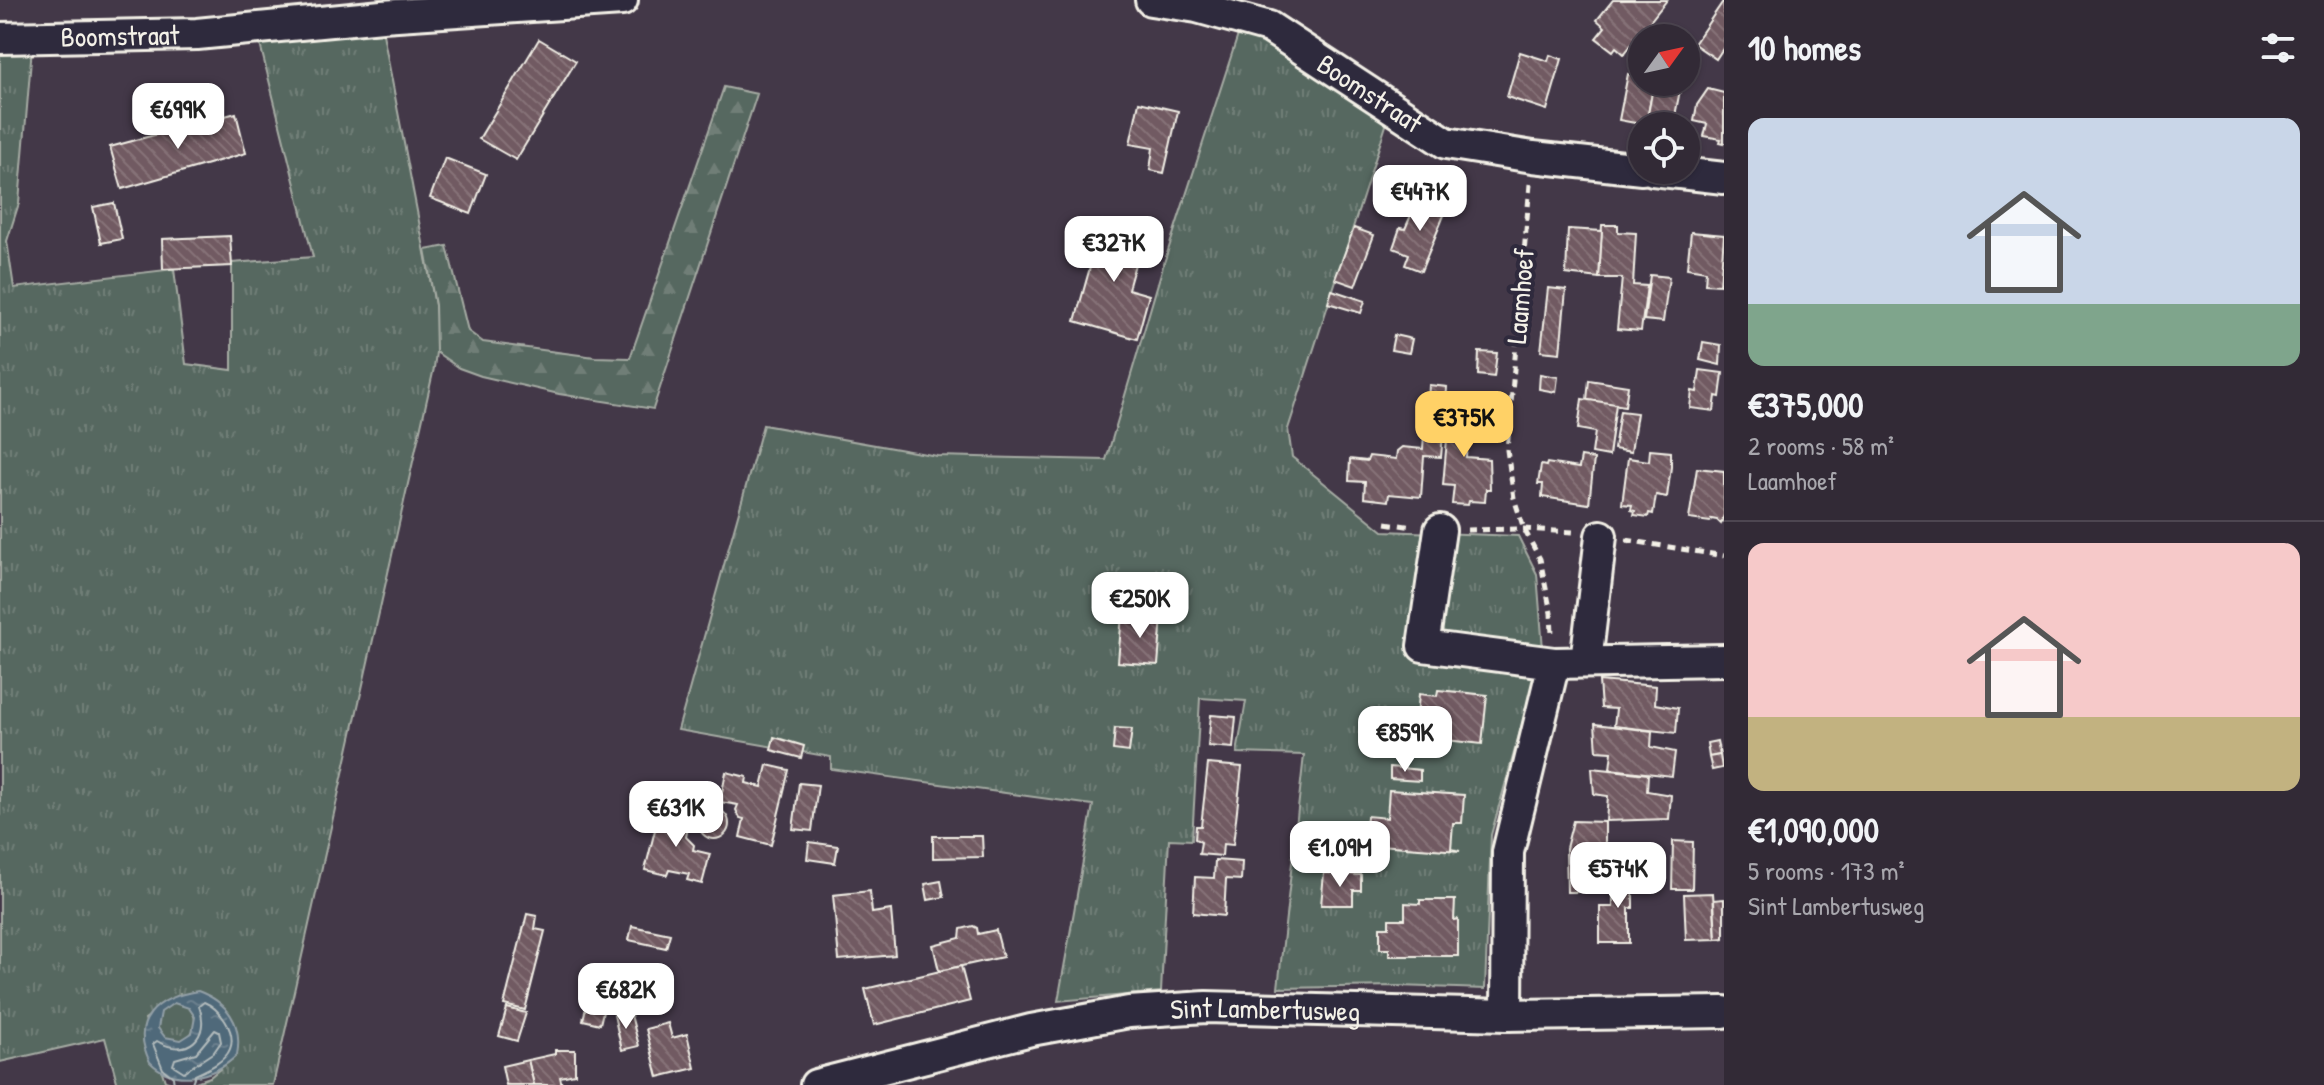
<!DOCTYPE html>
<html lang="en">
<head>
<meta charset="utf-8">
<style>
	:root { --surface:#322a36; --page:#3a323e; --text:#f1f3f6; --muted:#a8a7ad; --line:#4d4651; --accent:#ffd166 }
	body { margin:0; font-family:"Patrick Hand",sans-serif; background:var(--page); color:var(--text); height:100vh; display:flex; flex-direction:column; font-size:30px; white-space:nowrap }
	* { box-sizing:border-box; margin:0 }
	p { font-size:26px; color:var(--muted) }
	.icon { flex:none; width:44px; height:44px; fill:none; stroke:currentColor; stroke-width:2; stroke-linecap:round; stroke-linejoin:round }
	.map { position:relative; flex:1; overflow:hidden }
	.drawer { display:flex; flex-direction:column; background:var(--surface); width:600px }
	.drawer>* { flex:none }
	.needle { width:52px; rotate:57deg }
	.controls { position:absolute; left:1628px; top:24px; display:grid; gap:16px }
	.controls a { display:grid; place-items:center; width:72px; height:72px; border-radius:50%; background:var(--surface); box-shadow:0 2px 6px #0004,0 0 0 2px var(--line); font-size:40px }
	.price { position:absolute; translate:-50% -68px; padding:0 18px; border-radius:16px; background:#fff; color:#222; font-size:26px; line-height:52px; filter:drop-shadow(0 2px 4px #0008) }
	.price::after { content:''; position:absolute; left:50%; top:48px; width:24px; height:18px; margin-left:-12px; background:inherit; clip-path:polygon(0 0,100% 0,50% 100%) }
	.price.active { background:var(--accent); color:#111 }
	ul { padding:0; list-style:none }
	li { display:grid; align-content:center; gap:16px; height:424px; padding:0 24px }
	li+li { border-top:2px solid var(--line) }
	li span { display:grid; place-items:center; height:248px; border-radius:16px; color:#555 }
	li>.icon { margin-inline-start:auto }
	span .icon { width:144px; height:144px; fill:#fffc; stroke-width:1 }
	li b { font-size:34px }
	h2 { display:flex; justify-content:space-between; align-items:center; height:96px; padding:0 24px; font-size:34px }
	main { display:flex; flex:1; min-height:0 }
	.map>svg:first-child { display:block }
	.grass { fill:url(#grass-tufts); stroke:#a6aca4; stroke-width:2 }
	.forest { fill:url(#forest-firs); stroke:#a6aca4; stroke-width:2 }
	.water { fill:url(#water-ripples); stroke:#929fa6; stroke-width:2; fill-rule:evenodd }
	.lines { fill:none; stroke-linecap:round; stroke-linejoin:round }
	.shore { stroke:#b2bbbc; stroke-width:2 }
	.building { fill:url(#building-back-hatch); stroke:#f4f1e8; stroke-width:2 }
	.minor-casing { stroke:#f4f1e8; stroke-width:36 }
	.path { stroke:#f4f1e8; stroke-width:5; stroke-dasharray:8 6; stroke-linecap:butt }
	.minor { stroke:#2f2a3d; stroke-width:30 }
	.labels { text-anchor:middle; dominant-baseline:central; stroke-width:8; stroke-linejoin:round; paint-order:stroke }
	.street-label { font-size:28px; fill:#f4f1e8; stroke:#2f2a3d }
</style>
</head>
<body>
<main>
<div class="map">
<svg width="1724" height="1085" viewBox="0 0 1724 1085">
	<defs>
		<pattern id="grass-tufts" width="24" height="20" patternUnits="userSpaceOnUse" patternTransform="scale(2)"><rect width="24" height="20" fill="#576860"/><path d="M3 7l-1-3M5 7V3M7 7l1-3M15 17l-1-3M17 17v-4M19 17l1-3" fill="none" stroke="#707e77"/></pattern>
		<pattern id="forest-firs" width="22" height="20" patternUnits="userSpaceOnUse" patternTransform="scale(2)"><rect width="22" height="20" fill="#576860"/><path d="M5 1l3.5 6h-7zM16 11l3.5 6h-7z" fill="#707e77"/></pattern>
		<pattern id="water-ripples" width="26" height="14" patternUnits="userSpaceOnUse" patternTransform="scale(2)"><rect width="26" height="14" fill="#50697a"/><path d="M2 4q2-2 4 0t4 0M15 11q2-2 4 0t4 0" fill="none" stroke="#6a7f8d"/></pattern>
		<pattern id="building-back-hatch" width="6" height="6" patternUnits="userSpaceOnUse" patternTransform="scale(2)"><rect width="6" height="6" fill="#715a62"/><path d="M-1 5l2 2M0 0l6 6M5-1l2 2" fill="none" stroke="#867278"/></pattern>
	</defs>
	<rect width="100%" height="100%" fill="#433848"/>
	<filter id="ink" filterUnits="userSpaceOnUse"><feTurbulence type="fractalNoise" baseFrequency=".0125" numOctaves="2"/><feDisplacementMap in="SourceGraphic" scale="16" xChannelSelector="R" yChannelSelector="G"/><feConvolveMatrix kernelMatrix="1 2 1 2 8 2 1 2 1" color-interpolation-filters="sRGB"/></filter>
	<g filter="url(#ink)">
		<g class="grass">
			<path d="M380,18l55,287 3,31 -4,32 -161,717h-86l23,-8 27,-22 -57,-61 -35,25 20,62 13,4h-60l-13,-47 -105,24v-1014l32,-1 -13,156 -12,38 7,47 160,-19 12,95 46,6v-107l81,-6 -55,-221z"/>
			<path d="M1239,32l47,17 103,67 -101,313 4,28 91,74 135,5 19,38 6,75 -52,186 -6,154 -87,-3 -120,2 26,-233 -67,-2 9,-52 -46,-3 -8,142 -23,-1 -8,153 -103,9 35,-196 -262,-36v-12l-153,-27 85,-305 174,31 169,4 57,-194z"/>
			<circle cx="176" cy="1022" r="19"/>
		</g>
		<path class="forest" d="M724,87l33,7 -104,315 -94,-15 -78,-18 -22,-8 -23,-16 -1,-47 -10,-55 22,-4 21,85 15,11 112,15 35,1z"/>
		<path class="water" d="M198,991c29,11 45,32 39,64 -25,25 -65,30 -87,7 -21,-42 7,-65 48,-71zM174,1003l15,5 6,9 -3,16 -11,7 -16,-3 -7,-9 3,-16z"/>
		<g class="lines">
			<g class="shore">
				<path d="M215,1030l4,2 2,10 -7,10 -30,20 -11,-7 2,-6 21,-6z"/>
				<path d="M174,1085l-1,-8 -10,-8 -10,-25 4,-3c30,18 54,-4 42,-35l5,-4c15,6 33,29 26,47 -5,13 -24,21 -35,26l-4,10"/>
			</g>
		</g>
		<g class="building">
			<path d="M1613,0h54l-43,54 -8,-7 -3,4 -17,-13 9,-11 -8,-7z"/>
			<path d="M1724,0v47l-8,12 -22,-15z"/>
			<path d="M539,39l37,22 -60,99 -37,-21z"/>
			<path d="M1520,52l28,9 2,-6 12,4 -15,51 -40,-13z"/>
			<path d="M1628,74l14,3v5h12l-8,43 -27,-5z"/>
			<path d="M1654,82l27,3 -8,41 -27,-1z"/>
			<path d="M1708,89l16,4v50l-4,-1 1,-3 -17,-3 3,-12 -13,-3 3,-16z"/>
			<path d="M1139,102l39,9 -14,62 -14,-3 3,-22 -23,-4z"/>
			<path d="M236,113l10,40 -124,36 -12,-42z"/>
			<path d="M445,158l41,16 -15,40 -41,-16z"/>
			<path d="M1419,197l28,11 -26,63 -16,-6 4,-11 -16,-6 7,-20 5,1z"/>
			<path d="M114,203l8,36 -21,4 -8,-36z"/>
			<path d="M1103,221l41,11 -16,57 21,6 -12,44 -62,-18z"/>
			<path d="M1602,225h16v7l18,1 -3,52 14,1 -6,45 -24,-2 5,-51h-23z"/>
			<path d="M1354,228l20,7 -19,51 -20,-7z"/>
			<path d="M1568,229l34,2 -3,47 -33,-4z"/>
			<path d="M1691,232l33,3 -4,50 -15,-1 1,-13 -19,-3z"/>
			<path d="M230,236l2,30 -69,3 -1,-30z"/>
			<path d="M1650,275l19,2 -6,45 -19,-2z"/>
			<path d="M1548,288l18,2 -6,63 -19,-2z"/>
			<path d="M1332,290l33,11 -4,12 -33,-10z"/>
			<path d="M1394,335l18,4 -3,14 -18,-3z"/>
			<path d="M1703,342l18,3 -1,20 -20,-5z"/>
			<path d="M1479,352l18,1 -3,24 -16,-2z"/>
			<path d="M1700,370l23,3 -3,24 -4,-1 -2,15 -24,-3 2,-17 5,1z"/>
			<path d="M1540,374l18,3 -2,15 -17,-3z"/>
			<path d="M1589,380l39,6 -3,20 -38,-6z"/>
			<path d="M1429,385l18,2 -1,17 -18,-2z"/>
			<path d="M1451,394l14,2 -1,10h6l-4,51 23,2 1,30h-4l-1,13 -16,-1 -1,4 -16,-1 2,-18 -11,-1z"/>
			<path d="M1582,399l34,5 -7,52 -17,-3 3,-21 -17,-3z"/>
			<path d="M1620,411l17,2 -6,39 -17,-3z"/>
			<path d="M1425,421l19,2 -3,34 -17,-1 -3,41 -32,-3 -1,7 -24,-3 1,-16 -16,-1 1,-22 17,2 2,-5 27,3 1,-8 5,-4 21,2z"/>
			<path d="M1650,450l21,2v15l-4,30 -11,-2 -3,19 -4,-1 -1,4 -14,-2 1,-4 -4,-1 1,-5 -10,-1 6,-46 21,3z"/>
			<path d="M1581,457l13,2 -5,45 -47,-7 1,-13h-5l3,-19 5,1 1,-3 32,5z"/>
			<path d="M1697,468l27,3v44l-3,9 -4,-4 -6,-1 -1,3 -21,-3z"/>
			<path d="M1122,614l40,3 -4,48 -40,-3z"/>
			<path d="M1599,681l57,5 -1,18 23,4 -2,25 -62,-7 2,-17 -15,-1z"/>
			<path d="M1438,690l49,5 -5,49 -73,-8 2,-19 6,1 2,-24 18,2z"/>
			<path d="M1211,715l25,2 -3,31 -25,-2z"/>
			<path d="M1595,724l57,7 -1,16 24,5 -3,24 -62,-7 2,-17 -15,-1z"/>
			<path d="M1115,728l17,1 -3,23 -16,-2z"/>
			<path d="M774,737l30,9 -3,12 -30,-8z"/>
			<path d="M1717,741l3,14 -11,2 -2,-14z"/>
			<path d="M1720,755l2,13 -10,2 -3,-13z"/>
			<path d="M1208,764l34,3 -9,78 -10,-1 -1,12 -23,-2 2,-12 -6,-3 1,-13h5z"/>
			<path d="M767,765l22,5 -18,75 -31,-8 4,-18 -4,-1 -4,-8 2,-5 -18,-3 6,-30 21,5 -1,6 16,4z"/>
			<path d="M1390,767l30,3v11l-30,-2z"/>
			<path d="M1592,768l56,6 -1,17 24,4 -2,24 -63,2 2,-25 -14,-2z"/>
			<path d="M799,783l19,2 -6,46 -19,-2z"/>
			<path d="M1389,790l75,5 -2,28h-9l-2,26 9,2 -95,-7 2,-28 20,2z"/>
			<circle cx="714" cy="824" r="15"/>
			<path d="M660,810l30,7 -4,20 8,8 -1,5 17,4 -8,30 -15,-4 2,-6 -20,-4 -2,5 -22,-5z"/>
			<path d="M1573,821l32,1v31h-16v14h-8v25h-14l-1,-44z"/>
			<path d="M933,836h49l1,21 -50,1z"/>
			<path d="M1673,841l20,1 -1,47h-20z"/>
			<path d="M809,842l29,4 -3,17 -28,-4z"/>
			<path d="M1215,860l27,2 -1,18 -15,-1 -2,37 -31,-3 2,-36 19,1z"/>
			<path d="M1613,870h20v38h-4v35h-29v-36h13z"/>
			<path d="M1324,873l37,2v15h-8v15h-32z"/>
			<path d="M941,881l3,16 -16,3 -3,-16z"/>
			<path d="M870,891l2,22 19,-3 4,45 -56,5 -6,-65z"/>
			<path d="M1713,893l3,46 -30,1 -2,-46z"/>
			<path d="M1724,899v39l-8,1 -2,-39z"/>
			<path d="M1420,900h35l-1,20 4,-1v37h-69v-7h-9v-22h9v-8h16v-16l15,1z"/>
			<path d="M527,914l10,2 -2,13 10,2 -20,79 -21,-5z"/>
			<path d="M632,926l38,8 -4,14 -37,-8z"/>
			<path d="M973,926l4,2 1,6 18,-4 7,27 -64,14 -6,-26 27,-7 1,-9z"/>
			<path d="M961,966l9,35 -96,24 -9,-36z"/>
			<path d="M590,991l17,4 -7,29 -17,-4z"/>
			<path d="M507,1008l19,5 -9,28 -18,-5z"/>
			<path d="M630,1011l9,35 -17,4 -8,-35z"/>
			<path d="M668,1023l4,15 15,-4 8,34 -37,9 -12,-48z"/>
			<path d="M555,1050h20v24l-15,3 2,8h-28l-6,-25 27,-6z"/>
			<path d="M528,1060l6,25h-28l-4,-19z"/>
		</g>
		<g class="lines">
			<defs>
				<g id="minor">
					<path id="s1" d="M1151,0l46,7 72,20 177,116 87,14 109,12"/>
					<path id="s2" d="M0,38l197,-4 185,-18 240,-16"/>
					<path d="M1653,170l71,8"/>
					<path d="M1440,530l-17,116 131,17 170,-3"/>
					<path d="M1586,662l15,-126"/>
					<path d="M1507,1015l1,-163 46,-189"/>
					<path id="s3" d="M816,1085l215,-55 98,-18 77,-5 301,8 217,-3"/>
				</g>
			</defs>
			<use href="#minor" class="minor-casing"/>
			<g class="path">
				<path d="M1530,184l-23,266 7,48 10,31 16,30 11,54 1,21"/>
				<path d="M1386,523l27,4"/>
				<path d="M1467,530l57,-1 49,3"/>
				<path d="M1626,540l98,16"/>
			</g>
			<use href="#minor" class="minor"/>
		</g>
	</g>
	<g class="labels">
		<g class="street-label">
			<text stroke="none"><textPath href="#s2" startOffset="120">Boomstraat</textPath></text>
			<text stroke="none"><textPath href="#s1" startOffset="242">Boomstraat</textPath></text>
			<text transform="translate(1520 296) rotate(-85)">Laamhoef</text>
			<text stroke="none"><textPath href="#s3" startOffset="458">Sint Lambertusweg</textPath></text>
		</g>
	</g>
</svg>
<div class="controls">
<a><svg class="needle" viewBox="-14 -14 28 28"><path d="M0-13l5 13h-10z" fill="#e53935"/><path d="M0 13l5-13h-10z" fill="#a8a7ad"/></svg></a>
<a><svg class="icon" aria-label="locate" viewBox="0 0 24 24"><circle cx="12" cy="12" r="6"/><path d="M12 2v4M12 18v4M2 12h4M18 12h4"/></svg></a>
</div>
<b class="price" style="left:178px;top:151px">€699K</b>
<b class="price" style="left:1420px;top:233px">€447K</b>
<b class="price" style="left:1114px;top:284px">€327K</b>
<b class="price active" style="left:1464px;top:459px">€375K</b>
<b class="price" style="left:1140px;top:640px">€250K</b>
<b class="price" style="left:1405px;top:774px">€859K</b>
<b class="price" style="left:676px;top:849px">€631K</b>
<b class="price" style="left:1340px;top:889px">€1.09M</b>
<b class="price" style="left:1618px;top:910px">€574K</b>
<b class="price" style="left:626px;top:1031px">€682K</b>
</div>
<section class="drawer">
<h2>10 homes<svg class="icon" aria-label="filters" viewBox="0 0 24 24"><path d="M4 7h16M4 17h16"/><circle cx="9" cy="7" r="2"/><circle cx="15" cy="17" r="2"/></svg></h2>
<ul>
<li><span style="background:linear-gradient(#c9d6e8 75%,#7fa58c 0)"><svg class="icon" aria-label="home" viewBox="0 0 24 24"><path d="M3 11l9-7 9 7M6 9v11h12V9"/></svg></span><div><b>€375,000</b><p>2 rooms · 58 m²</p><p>Laamhoef</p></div></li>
<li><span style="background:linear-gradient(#f6c9c9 70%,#c2b280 0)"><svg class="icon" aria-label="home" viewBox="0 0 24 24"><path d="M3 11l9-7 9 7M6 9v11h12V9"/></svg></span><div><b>€1,090,000</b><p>5 rooms · 173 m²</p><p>Sint Lambertusweg</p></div></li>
</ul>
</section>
</main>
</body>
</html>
